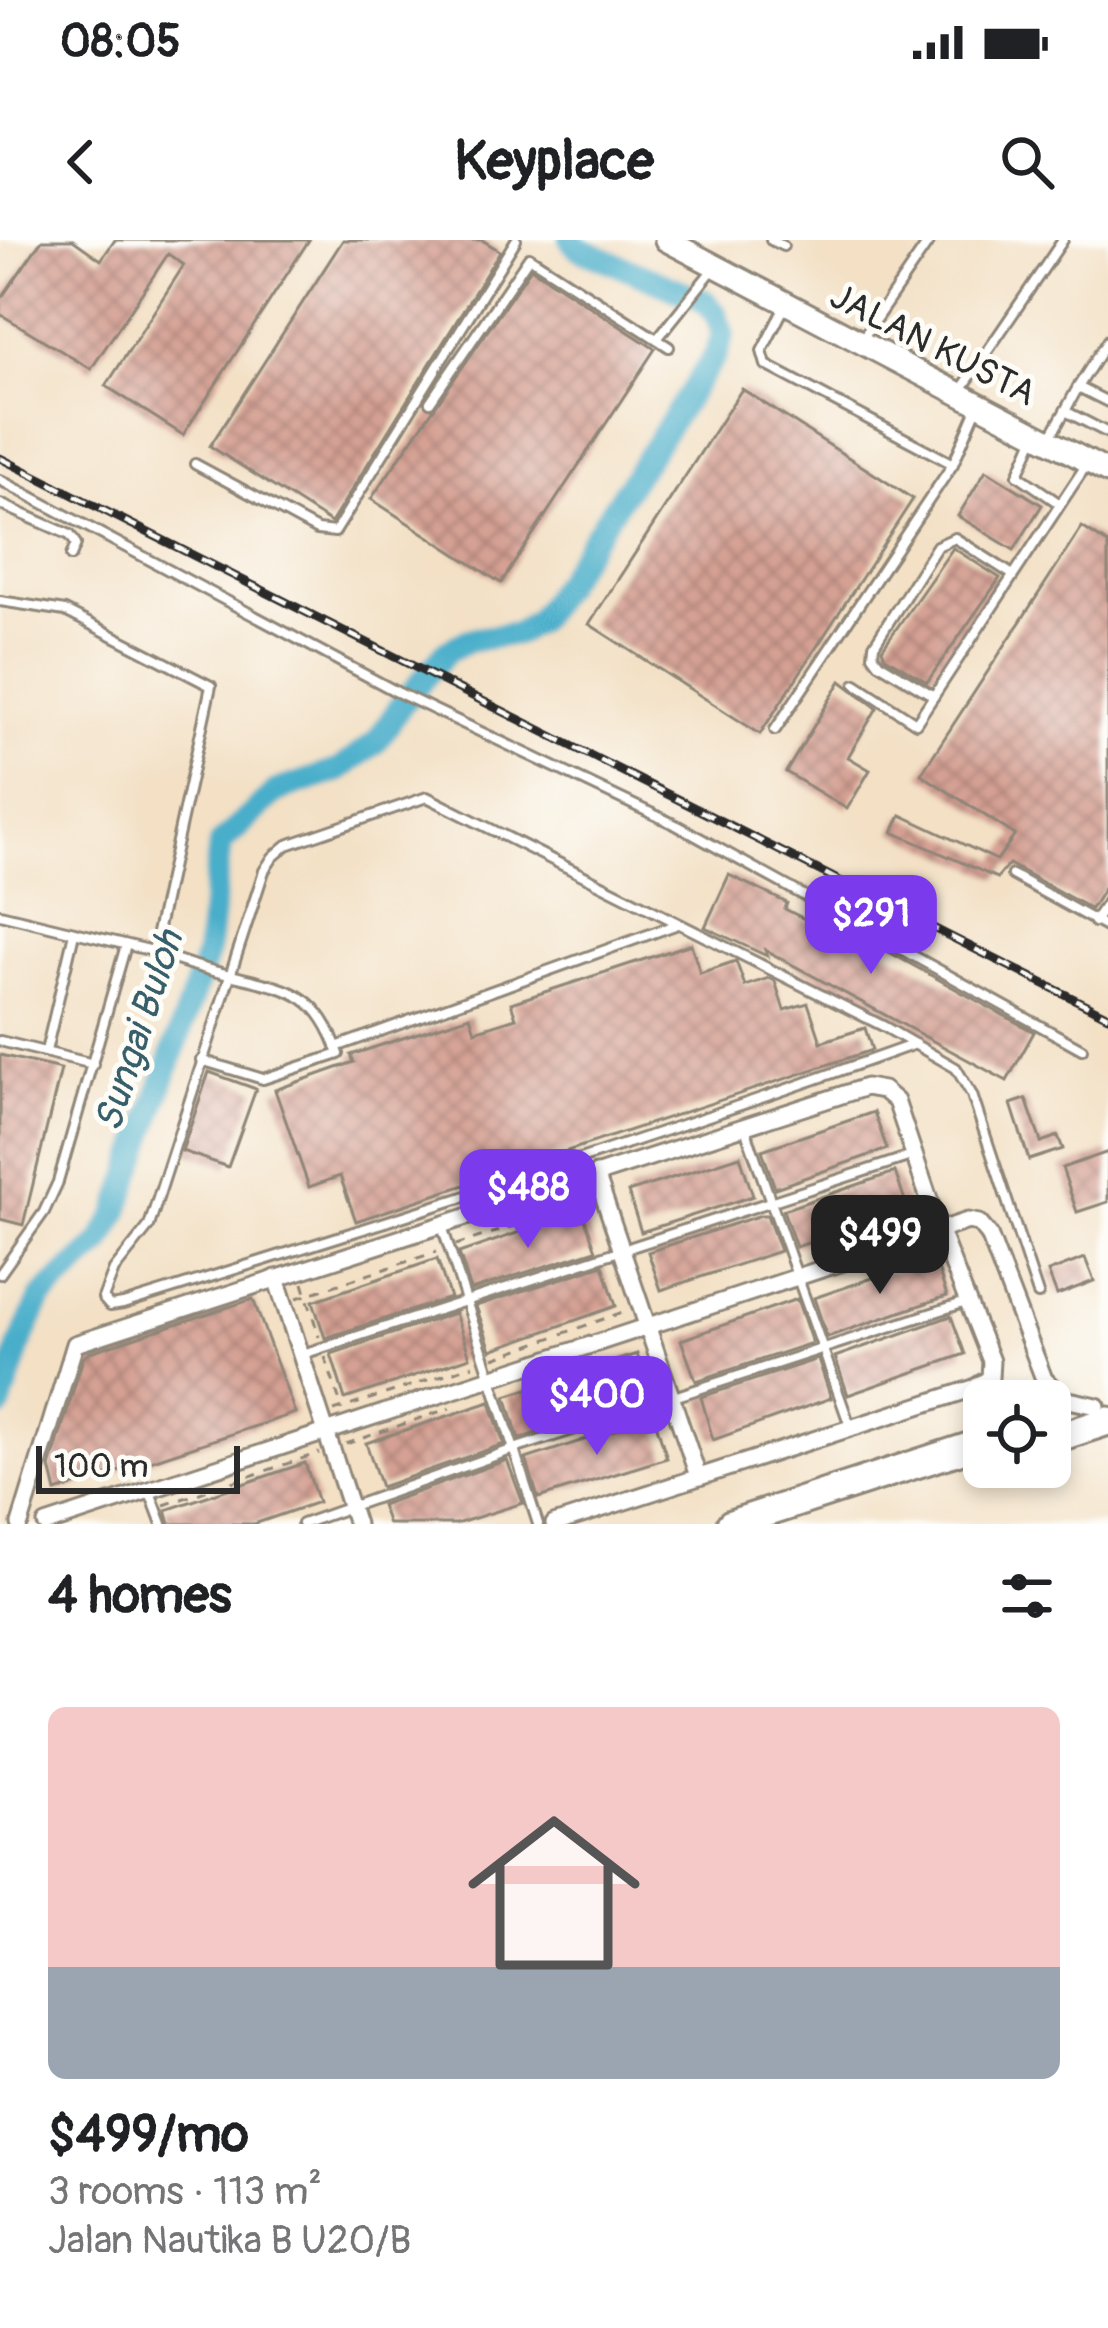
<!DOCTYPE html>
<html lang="en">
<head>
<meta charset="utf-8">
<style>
	:root { --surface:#fff; --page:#f6f6f6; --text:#202124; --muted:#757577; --line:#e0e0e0; --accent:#7c3aed }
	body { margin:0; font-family:Pangolin,sans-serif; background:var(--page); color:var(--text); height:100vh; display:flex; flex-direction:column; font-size:45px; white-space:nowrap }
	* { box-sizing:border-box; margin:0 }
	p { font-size:39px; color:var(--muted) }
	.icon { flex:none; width:66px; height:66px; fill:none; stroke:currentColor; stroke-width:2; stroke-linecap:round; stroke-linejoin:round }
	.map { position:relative; height:1284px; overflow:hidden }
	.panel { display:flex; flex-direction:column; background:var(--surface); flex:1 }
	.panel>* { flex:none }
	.tools { position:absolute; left:963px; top:1140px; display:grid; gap:24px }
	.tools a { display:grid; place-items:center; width:108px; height:108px; border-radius:18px; background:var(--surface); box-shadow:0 6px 18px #0003; font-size:60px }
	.scale { position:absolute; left:36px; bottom:30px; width:204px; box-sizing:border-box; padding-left:12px; border:6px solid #2b2b2b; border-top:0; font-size:33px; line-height:42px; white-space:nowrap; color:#2b2b2b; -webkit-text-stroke:9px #fdfcf7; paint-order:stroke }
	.price { position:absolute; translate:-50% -102px; padding:0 27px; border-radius:24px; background:var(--accent); color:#fff; font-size:39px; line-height:78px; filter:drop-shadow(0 3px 6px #0008) }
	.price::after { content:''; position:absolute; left:50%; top:72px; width:36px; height:27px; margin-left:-18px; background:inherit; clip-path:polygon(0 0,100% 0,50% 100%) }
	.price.current { background:#222; color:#fff }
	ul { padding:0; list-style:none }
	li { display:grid; align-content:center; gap:24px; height:636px; padding:0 48px }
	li+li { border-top:3px solid var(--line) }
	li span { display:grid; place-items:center; height:372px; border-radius:18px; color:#555 }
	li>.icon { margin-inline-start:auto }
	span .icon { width:216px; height:216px; fill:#fffc; stroke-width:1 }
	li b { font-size:51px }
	h2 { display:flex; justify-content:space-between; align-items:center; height:144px; padding:0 48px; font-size:51px }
	.status { display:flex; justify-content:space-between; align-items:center; height:84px; padding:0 60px; background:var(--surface); direction:ltr }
	.status svg { height:33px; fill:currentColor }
	header { display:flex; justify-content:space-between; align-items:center; height:156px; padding:0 48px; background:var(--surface); font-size:54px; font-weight:700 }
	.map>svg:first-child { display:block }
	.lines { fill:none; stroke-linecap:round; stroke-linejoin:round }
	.river { stroke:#4aaeca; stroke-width:24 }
	.building { fill:url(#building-cross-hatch) }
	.service-casing { stroke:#8f8678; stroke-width:14 }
	.minor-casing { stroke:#8f8678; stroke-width:21 }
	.tertiary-casing { stroke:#8f8678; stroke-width:27 }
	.trunk-casing { stroke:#8f8678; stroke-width:33 }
	.path { stroke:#8f8678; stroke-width:3; stroke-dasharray:9 9; stroke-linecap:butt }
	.service { stroke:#fff; stroke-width:8 }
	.minor { stroke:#fff; stroke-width:15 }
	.tertiary { stroke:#fff; stroke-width:21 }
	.trunk { stroke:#fff; stroke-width:27 }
	.rail-casing { stroke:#2b2b2b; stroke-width:9 }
	.rail { stroke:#fdfcf7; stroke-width:4.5; stroke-dasharray:14; stroke-linecap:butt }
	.labels { text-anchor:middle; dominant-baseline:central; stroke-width:10; stroke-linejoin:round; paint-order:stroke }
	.street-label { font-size:36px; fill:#2b2b2b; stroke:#fdfcf7 }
	.water-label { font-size:39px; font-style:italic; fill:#375f6b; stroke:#fdfcf7 }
</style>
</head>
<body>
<div class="status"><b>08:05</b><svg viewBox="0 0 49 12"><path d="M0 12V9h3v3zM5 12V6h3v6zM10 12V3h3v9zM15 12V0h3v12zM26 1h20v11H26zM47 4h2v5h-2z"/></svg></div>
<header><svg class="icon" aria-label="back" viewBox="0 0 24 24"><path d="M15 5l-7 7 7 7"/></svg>Keyplace<svg class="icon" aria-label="search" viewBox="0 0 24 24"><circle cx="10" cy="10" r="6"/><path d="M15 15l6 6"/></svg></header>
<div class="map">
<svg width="1108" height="1284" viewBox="0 0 1108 1284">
	<defs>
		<pattern id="building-cross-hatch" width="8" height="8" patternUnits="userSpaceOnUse" patternTransform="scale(3)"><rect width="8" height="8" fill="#d6a194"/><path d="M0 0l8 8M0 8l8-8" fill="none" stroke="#ae8379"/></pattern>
	</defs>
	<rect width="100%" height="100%" fill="#fdfcf7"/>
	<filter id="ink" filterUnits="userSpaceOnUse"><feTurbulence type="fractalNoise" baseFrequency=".00833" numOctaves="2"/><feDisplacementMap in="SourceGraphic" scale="24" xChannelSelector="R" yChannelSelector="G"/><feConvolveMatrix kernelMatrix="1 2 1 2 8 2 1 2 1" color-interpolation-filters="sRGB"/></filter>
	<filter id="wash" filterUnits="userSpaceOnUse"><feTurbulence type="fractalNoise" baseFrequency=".004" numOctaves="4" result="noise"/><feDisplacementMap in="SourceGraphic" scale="48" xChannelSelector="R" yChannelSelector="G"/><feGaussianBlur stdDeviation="2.7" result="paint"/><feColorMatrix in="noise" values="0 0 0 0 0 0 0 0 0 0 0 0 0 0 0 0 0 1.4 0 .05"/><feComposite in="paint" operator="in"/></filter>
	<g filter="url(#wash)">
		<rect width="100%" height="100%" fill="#f3e0c5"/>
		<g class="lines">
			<path class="river" d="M0,1167l21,-65 20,-44 59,-54 17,-30 90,-260 13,-110 57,-53 63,-21 37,-29 24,-36 46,-54 22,-11 49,-7 21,-14 177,-265 7,-19 -7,-21 -11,-13 -127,-53 -7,-8"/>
		</g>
		<g id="blocks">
			<g class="building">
				<path d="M42,0h31l28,20 14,-20h194l-126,195 -77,-49 78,-121 -16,-11 -77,115 -91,-55v-14z"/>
				<path d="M343,0h139l18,11 -169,272 -121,-77z"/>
				<path d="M531,28l124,81 -154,234 -130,-84z"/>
				<path d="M742,149l171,110 -153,235 -171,-110z"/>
				<path d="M986,230l56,35 -28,45 -56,-34z"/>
				<path d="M1082,287l26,17v338l-17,27 -82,-45 -12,14 -104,-46 8,-17 96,45 18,-25 -94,-61z"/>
				<path d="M953,308l47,30 -73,104 -42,-25 -3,-8z"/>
				<path d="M841,441l36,27 -29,49 22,13 -23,39 -61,-37z"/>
				<path d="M729,635l58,28 -2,6 37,19 5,-10 207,114 -27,49 -242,-131 2,6 -62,-29z"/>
				<path d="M691,704l9,29 36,-12 9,25 24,-8 6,3 9,29 24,-7 13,39 44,-14 7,22 -516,171 -16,-45 -31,11 -34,-97 79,-28 -3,-7 119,-39 5,15 41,-13 -5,-15z"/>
				<path d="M0,815l61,14 -38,156 -23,-6z"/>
				<path d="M209,832l47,17 -28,78 -46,-16z"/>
				<path d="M1026,859l15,43 17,-6 5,13 -34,11 -18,-56z"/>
				<path d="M874,872l13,37 -112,39 -13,-38z"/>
				<path d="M1108,912v50l-31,10 -15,-44z"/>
				<path d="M740,916l13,40 -112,36 -13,-40z"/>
				<path d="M895,932l13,37 -112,38 -13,-37z"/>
				<path d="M582,971l14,39 -125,40 -12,-37z"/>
				<path d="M761,975h6l13,36 -119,39 -13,-38z"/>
				<path d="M934,1017l13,39 -120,41 -13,-39z"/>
				<path d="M1085,1018l9,23 -37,14 -9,-23z"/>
				<path d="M437,1019l13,39 -125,40 -12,-37z"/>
				<path d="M603,1025l13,41 -125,44 -15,-44z"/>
				<path d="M253,1059l42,114 -239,79 -6,-25 33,-109 7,-6z"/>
				<path d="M797,1059l15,44 -116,38 -15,-41z"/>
				<path d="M455,1073l15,44 -125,42 -14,-45z"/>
				<path d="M951,1076l14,38 -117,41 -13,-38z"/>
				<path d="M637,1114l13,42 -131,43 -13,-43z"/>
				<path d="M818,1119l13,39 -118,42 -12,-43z"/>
				<path d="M490,1162l14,42 -123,43 -15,-44z"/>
				<path d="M654,1177l13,41 -129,40 -12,-39z"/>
				<path d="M507,1220l16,43 -67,21h-68l-7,-19z"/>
				<path d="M305,1223l13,39 -64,22h-84l-4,-14z"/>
			</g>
		</g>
	</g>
	<g filter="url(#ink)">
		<use href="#blocks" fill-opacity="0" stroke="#8f8678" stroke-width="3"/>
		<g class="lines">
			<defs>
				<g id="service">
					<path d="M771,0l12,6"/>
					<path d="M784,68l-22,43 4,14 187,99 25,-58"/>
					<path d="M657,99l57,-71"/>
					<path d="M1108,100l-30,47 30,15"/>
					<path d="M860,102l70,-102"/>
					<path d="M959,153l104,-153"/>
					<path d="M430,162l99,-145 140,90"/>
					<path d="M1065,171l13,-24"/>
					<path d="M1035,196l-17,39 42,29"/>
					<path d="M1049,199l16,-28 43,22"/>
					<path d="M195,224l122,66 18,2 181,-292"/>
					<path d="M0,240l397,212 281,134 404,223"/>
					<path d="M0,264l70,31 6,9 -5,12"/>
					<path d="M0,361l65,10 146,75 -58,265c26,11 54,19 81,25 58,14 83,16 105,78l-76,25 -62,-19"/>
					<path d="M856,444l60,39 171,-259"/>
					<path d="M934,456l-55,-33 -6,-8 1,-10 63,-99 18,-8 58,37"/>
					<path d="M775,490l178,-266"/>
					<path d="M1012,635l96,53"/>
					<path d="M0,674l153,37"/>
					<path d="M1094,682l14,-21"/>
					<path d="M0,801l93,23"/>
					<path d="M915,804c-262,94 -526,178 -792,260l-13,2 -7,-8 11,-28 35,-44 115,-355 9,-14 14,-12 140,-48 456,229 73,42 16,27 66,199"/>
					<path d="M336,807l342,-123"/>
					<path d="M46,811l28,-118"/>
					<path d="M745,888l105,298"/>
					<path d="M442,986l96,298"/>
					<path d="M0,1034l44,-62 14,-30 68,-237"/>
					<path d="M303,1114l611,-199"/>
					<path d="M150,1252l12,32"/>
					<path d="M302,1284l212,-75 452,-147"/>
				</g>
				<g id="minor">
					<path d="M596,934l102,302"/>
					<path d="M276,1038l80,246"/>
					<path d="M20,1284l55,-180 791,-257 17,3 13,11 43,128 52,132 -1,17 -16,10 -420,136"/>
					<path d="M46,1284l922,-303 11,2 10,12 55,144 20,20 33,7"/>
				</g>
				<path id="tertiary" d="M666,0l442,232"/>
				<g id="trunk">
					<path d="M1050,1200l58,-19"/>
					<path d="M731,1284l253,-82"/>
				</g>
			</defs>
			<use href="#service" class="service-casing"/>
			<use href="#minor" class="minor-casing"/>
			<use href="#tertiary" class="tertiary-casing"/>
			<use href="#trunk" class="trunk-casing"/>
			<g class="path">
				<path d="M456,1005l134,-44"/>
				<path d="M303,1043l16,54"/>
				<path d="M297,1058l139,-46"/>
				<path d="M325,1117l16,48"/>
				<path d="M494,1118l132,-47"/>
				<path d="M334,1171l139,-46"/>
				<path d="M346,1204l104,-36"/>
				<path d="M164,1265l155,-52"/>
			</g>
			<use href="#service" class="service"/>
			<use href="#minor" class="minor"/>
			<use href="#tertiary" class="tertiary"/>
			<use href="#trunk" class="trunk"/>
			<defs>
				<path id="rail" d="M0,218l1108,558"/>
			</defs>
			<use href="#rail" class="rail-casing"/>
			<use href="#rail" class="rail"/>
		</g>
	</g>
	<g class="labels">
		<g class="street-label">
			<text transform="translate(933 105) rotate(27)">JALAN KUSTA</text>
		</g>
		<g class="water-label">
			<text transform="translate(139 791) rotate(-72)">Sungai Buloh</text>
		</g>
	</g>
</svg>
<div class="tools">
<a><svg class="icon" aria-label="locate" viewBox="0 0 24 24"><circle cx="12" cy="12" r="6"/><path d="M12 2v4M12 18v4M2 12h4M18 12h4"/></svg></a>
</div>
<div class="scale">100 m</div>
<b class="price" style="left:871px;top:737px">$291</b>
<b class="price" style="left:528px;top:1011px">$488</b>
<b class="price current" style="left:880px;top:1057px">$499</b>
<b class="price" style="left:597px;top:1218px">$400</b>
</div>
<section class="panel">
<h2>4 homes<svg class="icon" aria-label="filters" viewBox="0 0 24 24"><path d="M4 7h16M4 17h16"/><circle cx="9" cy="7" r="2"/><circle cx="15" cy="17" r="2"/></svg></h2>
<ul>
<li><span style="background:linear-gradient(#f6c9c9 70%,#9aa5b1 0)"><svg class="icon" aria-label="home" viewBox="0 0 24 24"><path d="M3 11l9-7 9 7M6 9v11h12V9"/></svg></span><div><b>$499/mo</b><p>3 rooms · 113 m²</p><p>Jalan Nautika B U20/B</p></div></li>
</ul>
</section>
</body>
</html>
